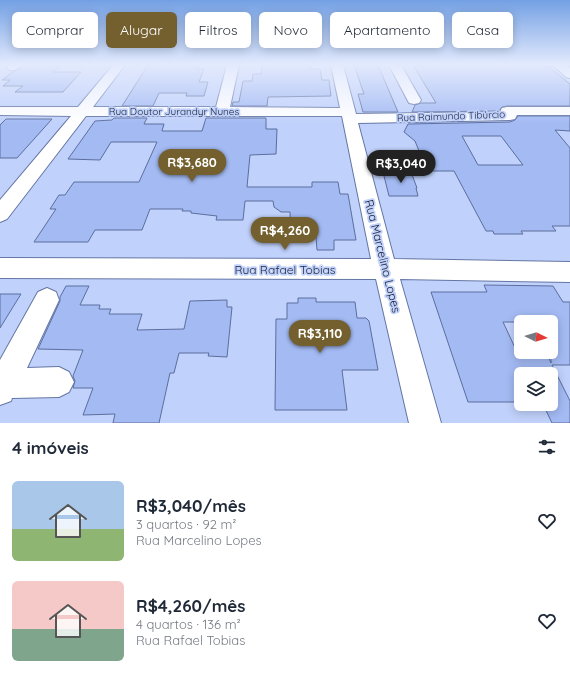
<!DOCTYPE html>
<html lang="pt">
<head>
<meta charset="utf-8">
<style>
	:root { --surface:#fff; --page:#f2f2f3; --text:#1f2937; --muted:#747a83; --accent:#74602f }
	body { margin:0; font-family:Quicksand,sans-serif; background:var(--page); color:var(--text); height:100vh; display:flex; flex-direction:column; font-size:15px; white-space:nowrap }
	* { box-sizing:border-box; margin:0 }
	p { font-size:13px; color:var(--muted) }
	.icon { flex:none; width:22px; height:22px; fill:none; stroke:currentColor; stroke-width:2; stroke-linecap:round; stroke-linejoin:round }
	.map { position:relative; height:423px; overflow:hidden }
	.panel { display:flex; flex-direction:column; background:var(--surface); flex:1 }
	.panel>* { flex:none }
	.top-card { position:absolute; left:12px; top:12px; width:546px; height:36px; display:flex; gap:8px }
	.needle { width:26px; rotate:95deg }
	.controls { position:absolute; left:514px; top:315px; display:grid; gap:8px }
	.controls a { display:grid; place-items:center; width:44px; height:44px; border-radius:6px; background:var(--surface); box-shadow:0 2px 10px #0003; font-size:20px }
	.price { position:absolute; translate:-50% -34px; padding:0 9px; border-radius:14px; background:var(--accent); color:#fff; font-size:13px; line-height:26px; filter:drop-shadow(0 1px 2px #0008) }
	.price::after { content:''; position:absolute; left:50%; top:24px; width:12px; height:9px; margin-left:-6px; background:inherit; clip-path:polygon(0 0,100% 0,50% 100%) }
	.price.selected { background:#222; color:#fff }
	ul { padding:0; list-style:none }
	li { display:flex; align-items:center; gap:12px; height:100px; padding:0 12px }
	li span { display:grid; place-items:center; flex:none; width:112px; height:80px; border-radius:6px; color:#555 }
	li>.icon { margin-inline-start:auto }
	span .icon { width:48px; height:48px; fill:#fffc; stroke-width:1 }
	li b { font-size:17px }
	h2 { display:flex; justify-content:space-between; align-items:center; height:48px; padding:0 12px; font-size:17px }
	.pill { padding:0 14px; border-radius:6px; background:var(--surface); box-shadow:0 2px 10px #0003; font-size:14px; line-height:36px }
	.pill.selected { background:var(--accent); color:#fff }
	.map>svg:first-child { display:block }
	.building { fill:#a3baf3; stroke:#5c6e9d; fill-rule:evenodd }
	.lines { fill:none; stroke-linecap:round; stroke-linejoin:round }
	.street-casing { stroke:#6476a5; stroke-width:2 }
	.street { fill:#fff; fill-rule:evenodd }
	.labels { text-anchor:middle; dominant-baseline:central; stroke-width:3.5; stroke-linejoin:round; paint-order:stroke }
	.far-street-label { font-size:10px; fill:#20273b; stroke:#c0d1fb }
	.street-label { font-size:12px; fill:#20273b; stroke:#c0d1fb }
</style>
</head>
<body>
<div class="map">
<svg width="570" height="423" viewBox="0 0 570 423">
	<rect width="100%" height="100%" fill="#c0d1fb"/>
	<g class="building">
		<path d="M22,65h39l-8,7h28l-18,20h-48l8,-6h-20l7,-6h-8l11,-8 6,-3z"/>
		<path d="M148,65h50l-1,4h7l-5,13h9l-4,14h-18l1,-3h-28l-6,13h-31z"/>
		<path d="M262,65h48l1,4h9l2,11h7l2,16 -63,1 -1,9h-35l1,-4h6l4,-21h9l1,-7h8z"/>
		<path d="M354,65h24l20,47h-35l-5,-18h6z"/>
		<path d="M413,65h130l6,2 21,17v22h-63l-5,1 -3,4 -87,1 3,-7 6,-2h15z"/>
		<path d="M518,116h52v15l-15,-1 15,18v78h-18l4,5h-35l2,3h-29l-1,-3h-7l-32,-60h-27l-12,-30 -11,-9 4,-8 102,-2 5,-2zM462,136h39l22,29h-45z"/>
		<path d="M114,118h33l-3,6h20l-2,7h40l4,-13h60v11h11l-1,25 -26,1 -3,32h65v-5h26l2,12h8l8,46h-22v10h-17l-1,-13h-25l-1,-25h-9l-7,-5 -1,-6h-28l-2,19h-27l1,-4 -26,-3v-2h-9l1,-2h-33l-8,21h-47l-7,12h-54l22,-33h-6l9,-14h6l9,-13h65l18,-40h-46l-11,18 -32,-1 27,-38 17,-1z"/>
		<path d="M6,119h46l-35,39h-17v-33z"/>
		<path d="M383,172h28l6,16h-1l2,8h-29z"/>
		<path d="M484,285l69,1 10,16h7v63h-18l18,36v22h-18l-9,-19h8v-30h-30v28h-53l-37,-110h56zM503,322h48v41l-5,-11h-29z"/>
		<path d="M66,286h23l-9,19h20l-1,4h12l-2,5h33l-5,16 47,-1 6,-28 37,-1v7h5l-5,50 -19,-1 1,-3h-30l-5,20h-4l-11,50h-46l2,-9 -32,1 10,-27h-20l2,-7 -2,-5 10,-26 -45,-1 22,-48v-4z"/>
		<path d="M0,294h21l-21,34z"/>
		<path d="M298,298h18v4h39l2,16h9l3,3 9,49h-36l5,40h-72l1,-91h11v-16h11z"/>
	</g>
	<g class="lines">
		<defs>
			<g id="street">
				<path d="M8,65h13c-4,5 -7,6 -12,5l-2,-3z"/>
				<path d="M113,65h12l-32,42h123l11,-42h12l-9,42 110,1 -9,-43h12l13,49 144,-2 2,-4 5,-1h63v8h-53l-2,4 -5,1 -152,3 36,136 176,3v20l-170,-3 41,144h-32l-33,-144 -376,-1v-20l371,1 -29,-143h-256l-79,103 -7,3v-22l71,-84 -71,-1v-8h78z"/>
				<path d="M389,65h12l20,35 -2,3 -5,1 -5,-1z"/>
				<path d="M553,65h14l3,3v10l-4,-1z"/>
				<path d="M47,288l9,4 3,8 -32,68 32,-1 10,5 5,10 -5,10 -10,5 -47,1 -1,3 -11,4v-45l38,-68z"/>
			</g>
		</defs>
		<use href="#street" class="street-casing"/>
		<use href="#street" class="street"/>
	</g>
	<linearGradient id="sky" x2="0" y2="1"><stop stop-color="#73a0e4"/><stop offset="0.52" stop-color="#e3eafd"/><stop offset="1" stop-color="#e3eafd" stop-opacity="0"/></linearGradient>
	<rect width="570" height="124" fill="url(#sky)"/>
	<g class="labels">
		<g class="far-street-label">
			<text x="174" y="111">Rua Doutor Jurandyr Nunes</text>
			<text transform="translate(451 116) rotate(-2)">Rua Raimundo Tibúrcio</text>
		</g>
		<g class="street-label">
			<text transform="translate(383 256) rotate(76)">Rua Marcelino Lopes</text>
			<text x="285" y="269">Rua Rafael Tobias</text>
		</g>
	</g>
</svg>
<div class="controls">
<a><svg class="needle" viewBox="-14 -14 28 28"><path d="M0-13l5 13h-10z" fill="#e53935"/><path d="M0 13l5-13h-10z" fill="#747a83"/></svg></a>
<a><svg class="icon" aria-label="layers" viewBox="0 0 24 24"><path d="M12 4l9 5-9 5-9-5zM3 14l9 5 9-5"/></svg></a>
</div>
<b class="price" style="left:192px;top:183px">R$3,680</b>
<b class="price selected" style="left:401px;top:184px">R$3,040</b>
<b class="price" style="left:285px;top:251px">R$4,260</b>
<b class="price" style="left:320px;top:354px">R$3,110</b>
<div class="top-card">
<a class="pill">Comprar</a>
<a class="pill selected">Alugar</a>
<a class="pill">Filtros</a>
<a class="pill">Novo</a>
<a class="pill">Apartamento</a>
<a class="pill">Casa</a>
</div>
</div>
<section class="panel">
<h2>4 imóveis<svg class="icon" aria-label="filters" viewBox="0 0 24 24"><path d="M4 7h16M4 17h16"/><circle cx="9" cy="7" r="2"/><circle cx="15" cy="17" r="2"/></svg></h2>
<ul>
<li><span style="background:linear-gradient(#a9c7e8 60%,#8fb573 0)"><svg class="icon" aria-label="home" viewBox="0 0 24 24"><path d="M3 11l9-7 9 7M6 9v11h12V9"/></svg></span><div><b>R$3,040/mês</b><p>3 quartos · 92 m²</p><p>Rua Marcelino Lopes</p></div><svg class="icon" aria-label="heart" viewBox="0 0 24 24"><path d="M12 20l-8-8c-3-5 5-10 8-4 3-6 11-1 8 4z"/></svg></li>
<li><span style="background:linear-gradient(#f6c9c9 60%,#7fa58c 0)"><svg class="icon" aria-label="home" viewBox="0 0 24 24"><path d="M3 11l9-7 9 7M6 9v11h12V9"/></svg></span><div><b>R$4,260/mês</b><p>4 quartos · 136 m²</p><p>Rua Rafael Tobias</p></div><svg class="icon" aria-label="heart" viewBox="0 0 24 24"><path d="M12 20l-8-8c-3-5 5-10 8-4 3-6 11-1 8 4z"/></svg></li>
</ul>
</section>
</body>
</html>
